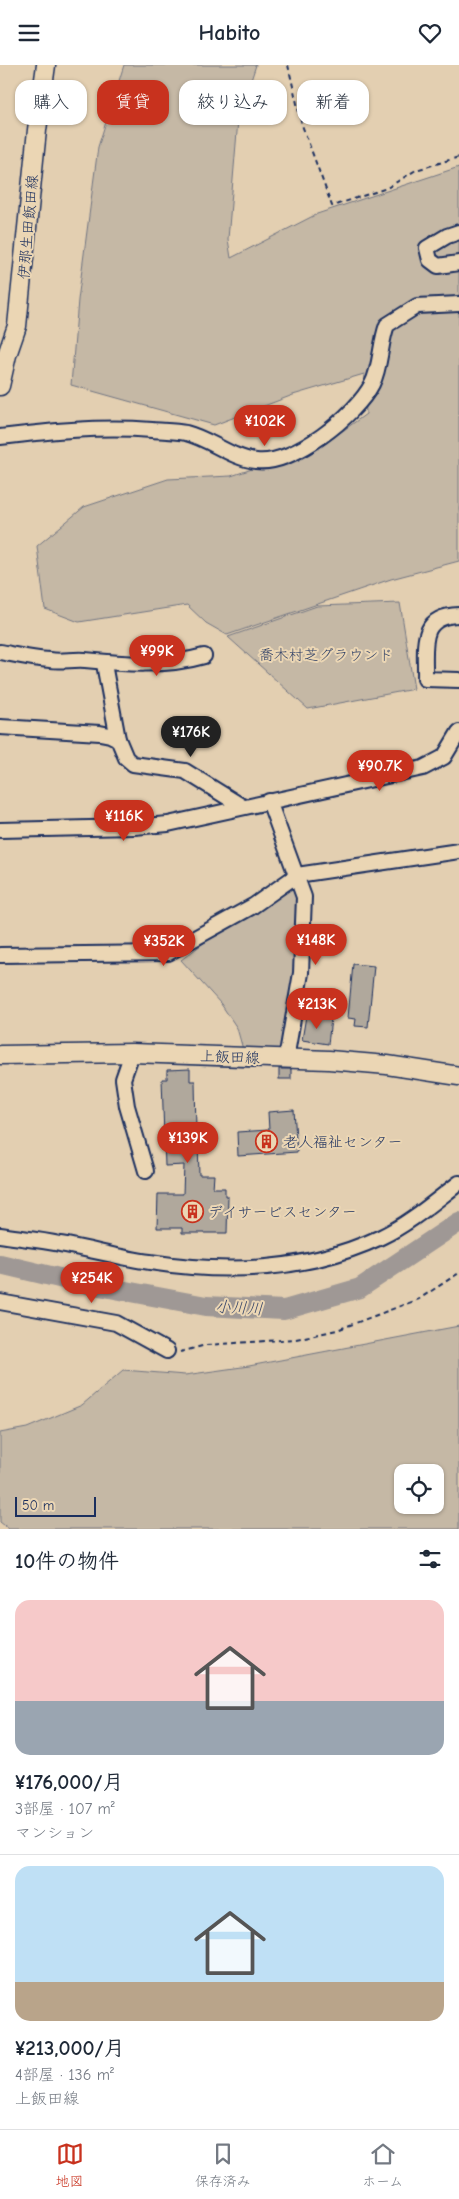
<!DOCTYPE html>
<html lang="ja">
<head>
<meta charset="utf-8">
<style>
	:root { --surface:#fff; --page:#f6f6f7; --text:#1f2937; --muted:#747a83; --line:#e0e1e3; --accent:#c8321e }
	body { margin:0; font-family:"Comic Neue","Klee One",sans-serif; background:var(--page); color:var(--text); height:100vh; display:flex; flex-direction:column; font-size:19px; white-space:nowrap }
	* { box-sizing:border-box; margin:0 }
	p { font-size:16px; color:var(--muted) }
	.icon { flex:none; width:28px; height:28px; fill:none; stroke:currentColor; stroke-width:2; stroke-linecap:round; stroke-linejoin:round }
	.map { position:relative; height:1464px; overflow:hidden }
	.panel { display:flex; flex-direction:column; background:var(--surface); flex:1 }
	.panel>* { flex:none }
	.hud { position:absolute; left:15px; top:15px; width:430px; height:45px; display:flex; gap:10px }
	.tools { position:absolute; left:394px; top:1399px; display:grid; gap:10px }
	.tools a { display:grid; place-items:center; width:50px; height:50px; border-radius:10px; background:var(--surface); box-shadow:0 1px 4px #0004; font-size:25px }
	.scale { position:absolute; left:15px; bottom:12px; width:81px; box-sizing:border-box; padding-left:5px; border:2px solid #1b2f5e; border-top:0; font-size:14px; line-height:18px; white-space:nowrap; color:#1b2f5e; -webkit-text-stroke:4px #ebd6b4; paint-order:stroke }
	.price { position:absolute; translate:-50% -42px; padding:0 11px; border-radius:18px; background:var(--accent); color:#fff; font-size:16px; line-height:32px; filter:drop-shadow(0 1px 2px #0008) }
	.price::after { content:''; position:absolute; left:50%; top:30px; width:15px; height:11px; margin-left:-8px; background:inherit; clip-path:polygon(0 0,100% 0,50% 100%) }
	.price.selected { background:#222; color:#fff }
	ul { padding:0; list-style:none }
	li { display:grid; align-content:center; gap:10px; height:265px; padding:0 15px }
	li+li { border-top:1px solid var(--line) }
	li span { display:grid; place-items:center; height:155px; border-radius:15px; color:#555 }
	li>.icon { margin-inline-start:auto }
	span .icon { width:90px; height:90px; fill:#fffc; stroke-width:1 }
	li b { font-size:21px }
	h2 { display:flex; justify-content:space-between; align-items:center; height:60px; padding:0 15px; font-size:21px }
	.chip { padding:0 18px; border-radius:15px; background:var(--surface); box-shadow:0 1px 4px #0004; font-size:18px; line-height:45px }
	.chip.selected { background:var(--accent); color:#fff }
	header { display:flex; justify-content:space-between; align-items:center; height:65px; padding:0 15px; background:var(--surface); font-size:22px; font-weight:700 }
	.tab-bar { display:flex; justify-content:space-around; align-items:center; height:70px; border-top:1px solid var(--line); background:var(--surface); font-size:14px; color:var(--muted) }
	.tab-bar a { display:grid; justify-items:center; gap:2px }
	.tab-bar .selected { color:var(--accent) }
	.map>svg:first-child { display:block }
	.green { fill:#c5b8a5; stroke:#707482; fill-rule:evenodd }
	.lines { fill:none; stroke-linecap:round; stroke-linejoin:round }
	.river { stroke:#9f9895; stroke-width:20 }
	.building { fill:#b0a89c; stroke:#1b2f5e }
	.minor-casing { stroke:#1b2f5e; stroke-width:18 }
	.major-casing { stroke:#1b2f5e; stroke-width:21 }
	.path { stroke:#1b2f5e; stroke-width:2; stroke-dasharray:5 4; stroke-linecap:butt }
	.minor { stroke:#ebd6b4; stroke-width:14 }
	.major { stroke:#ebd6b4; stroke-width:18 }
	.labels { text-anchor:middle; dominant-baseline:central; stroke-width:4; stroke-linejoin:round; paint-order:stroke }
	.street-label { font-size:15px; fill:#1b2f5e; stroke:#ebd6b4 }
	.park-label { font-size:15px; fill:#344469; stroke:#ebd6b4 }
	.poi-label { font-size:15px; fill:#1b2f5e; stroke:#ebd6b4; text-anchor:start }
	.water-label { font-size:16px; font-style:italic; fill:#354469; stroke:#ebd6b4 }
</style>
</head>
<body>
<header><svg class="icon" aria-label="menu" viewBox="0 0 24 24"><path d="M4 6h16M4 12h16M4 18h16"/></svg>Habito<svg class="icon" aria-label="heart" viewBox="0 0 24 24"><path d="M12 20l-8-8c-3-5 5-10 8-4 3-6 11-1 8 4z"/></svg></header>
<div class="map">
<svg width="459" height="1464" viewBox="0 0 459 1464">
	<rect width="100%" height="100%" fill="#e3cfb1"/>
	<filter id="ink" filterUnits="userSpaceOnUse"><feTurbulence type="fractalNoise" baseFrequency=".02" numOctaves="2"/><feDisplacementMap in="SourceGraphic" scale="10" xChannelSelector="R" yChannelSelector="G"/><feConvolveMatrix kernelMatrix="1 2 1 2 8 2 1 2 1" color-interpolation-filters="sRGB"/></filter>
	<g filter="url(#ink)">
		<g class="green">
			<path d="M124,0h132l-18,55 -10,119 3,19 86,-44 142,-47v394l-68,18 -164,56 -21,-12 -19,-18 -108,17 -34,-13 -8,-63 47,-39 84,-28 63,-3 91,-30 44,-32 -2,-40 -71,21 -79,30 -143,-40 7,-85 20,-153z"/>
			<path d="M400,538l14,86 -106,20 -80,-72 89,-31z"/>
			<path d="M295,814l9,20 -18,160 -42,-6 -7,-25 -16,-24 -40,-44 72,-54z"/>
			<path d="M459,1261v203h-450l-9,-7v-89l27,-5 55,-23 41,-35 62,5 64,-9zM402,1408h33v32h-33z"/>
		</g>
		<g class="lines">
			<path class="river" d="M0,1199l72,17 134,25 78,4 76,-22 99,-66"/>
		</g>
		<g class="building">
			<path d="M353,899l21,2 -6,61 -13,-1 1,-7 -8,-1z"/>
			<path d="M306,951l25,3 -3,25 -26,-4z"/>
			<path d="M190,1004v12h5l1,50h6l1,11h-5l1,33h15l-1,13h12v8h3l-1,37h-45v-5h-25l1,-34h25l1,-29 -19,1 -3,-87h5v-9z"/>
			<rect x="279" y="1004" width="12" height="10"/>
			<path d="M294,1045l3,42 -59,4 -1,-24 32,-2 -1,-18z"/>
		</g>
		<g class="lines">
			<defs>
				<g id="minor">
					<path d="M459,167l-12,4 -20,12 3,12 8,6 21,-3"/>
					<path d="M0,372c51,-6 100,-11 152,-7 11,1 23,1 34,3 24,6 45,25 70,28 37,5 100,-46 116,-77 9,-17 8,-41 15,-59l30,-19 42,-2"/>
					<path d="M459,550c-42,1 -33,33 -34,64l34,1"/>
					<path d="M0,587c16,3 33,7 50,8 11,2 23,-1 35,0 38,4 82,7 119,-4"/>
					<path d="M104,599l14,75 8,19 7,6 52,7 58,36"/>
					<path d="M0,662l100,6 10,2 8,4"/>
					<path d="M269,736l35,96 -3,76 -15,86"/>
					<path d="M0,765l134,-3 34,-3 255,-56 21,-11 15,-25"/>
					<path d="M0,890l168,-2 85,-47 44,-31 162,-24"/>
					<path d="M132,988l-9,26 4,27 19,65"/>
					<path d="M0,1170c20,3 40,5 60,9 30,5 60,14 90,18 77,12 159,9 231,-25 28,-13 53,-35 78,-54"/>
					<path d="M0,1237l116,21 51,28"/>
				</g>
				<g id="major">
					<path d="M0,321l7,-31 10,-29 20,-196 9,-65"/>
					<path d="M0,990l132,-2 197,7 58,5 72,11"/>
				</g>
			</defs>
			<use href="#minor" class="minor-casing"/>
			<use href="#major" class="major-casing"/>
			<g class="path">
				<path d="M288,0l14,60 30,81 55,-18 29,-18 43,-13"/>
				<path d="M180,1287l26,-7 90,-6 41,-9 82,-31 40,-26"/>
			</g>
			<use href="#minor" class="minor"/>
			<use href="#major" class="major"/>
		</g>
	</g>
	<defs>
		<symbol id="building-ring" viewBox="-11 -11 22 22"><circle r="9.5" fill="#ebd6b4" stroke="#c8321e" stroke-width="1.5"/><path d="M-4-6H4V6H1V3H-1V6H-4ZM-2.5-4.3h1.7v1.8h-1.7ZM.8-4.3h1.7v1.8H.8ZM-2.5-1h1.7V.8h-1.7ZM.8-1h1.7V.8H.8Z" fill="#c8321e"/></symbol>
	</defs>
	<g fill-rule="evenodd">
		<use href="#building-ring" x="254" y="1064" width="25" height="25"/>
		<use href="#building-ring" x="180" y="1134" width="25" height="25"/>
	</g>
	<g class="labels">
		<g class="street-label">
			<text transform="translate(28 162) rotate(-85)">伊那生田飯田線</text>
			<text transform="translate(230 992) rotate(2)">上飯田線</text>
		</g>
		<g class="park-label">
			<text x="326" y="590">喬木村芝グラウンド</text>
		</g>
		<g class="poi-label">
			<text x="283" y="1077">老人福祉センター</text>
			<text x="208" y="1147">デイサービスセンター</text>
		</g>
		<g class="water-label">
			<text transform="translate(239 1243) rotate(3)">小川川</text>
		</g>
	</g>
</svg>
<div class="tools">
<a><svg class="icon" aria-label="locate" viewBox="0 0 24 24"><circle cx="12" cy="12" r="6"/><path d="M12 2v4M12 18v4M2 12h4M18 12h4"/></svg></a>
</div>
<div class="scale">50 m</div>
<b class="price" style="left:265px;top:382px">¥102K</b>
<b class="price" style="left:157px;top:612px">¥99K</b>
<b class="price selected" style="left:191px;top:693px">¥176K</b>
<b class="price" style="left:380px;top:727px">¥90.7K</b>
<b class="price" style="left:124px;top:777px">¥116K</b>
<b class="price" style="left:316px;top:901px">¥148K</b>
<b class="price" style="left:164px;top:902px">¥352K</b>
<b class="price" style="left:317px;top:965px">¥213K</b>
<b class="price" style="left:188px;top:1099px">¥139K</b>
<b class="price" style="left:92px;top:1239px">¥254K</b>
<div class="hud">
<a class="chip">購入</a>
<a class="chip selected">賃貸</a>
<a class="chip">絞り込み</a>
<a class="chip">新着</a>
</div>
</div>
<section class="panel">
<h2>10件の物件<svg class="icon" aria-label="filters" viewBox="0 0 24 24"><path d="M4 7h16M4 17h16"/><circle cx="9" cy="7" r="2"/><circle cx="15" cy="17" r="2"/></svg></h2>
<ul>
<li><span style="background:linear-gradient(#f6c9c9 65%,#9aa5b1 0)"><svg class="icon" aria-label="home" viewBox="0 0 24 24"><path d="M3 11l9-7 9 7M6 9v11h12V9"/></svg></span><div><b>¥176,000/月</b><p>3部屋 · 107 m²</p><p>マンション</p></div></li>
<li><span style="background:linear-gradient(#bfe0f5 75%,#b9a48a 0)"><svg class="icon" aria-label="home" viewBox="0 0 24 24"><path d="M3 11l9-7 9 7M6 9v11h12V9"/></svg></span><div><b>¥213,000/月</b><p>4部屋 · 136 m²</p><p>上飯田線</p></div></li>
</ul>
</section>
<nav class="tab-bar">
<a class="selected"><svg class="icon" aria-label="map" viewBox="0 0 24 24"><path d="M3 6l6-2 6 2 6-2v14l-6 2-6-2-6 2zM9 4v14M15 6v14"/></svg>地図</a>
<a><svg class="icon" aria-label="saved" viewBox="0 0 24 24"><path d="M7 4h10v16l-5-4-5 4z"/></svg>保存済み</a>
<a><svg class="icon" aria-label="home" viewBox="0 0 24 24"><path d="M3 11l9-7 9 7M6 9v11h12V9"/></svg>ホーム</a>
</nav>
</body>
</html>
